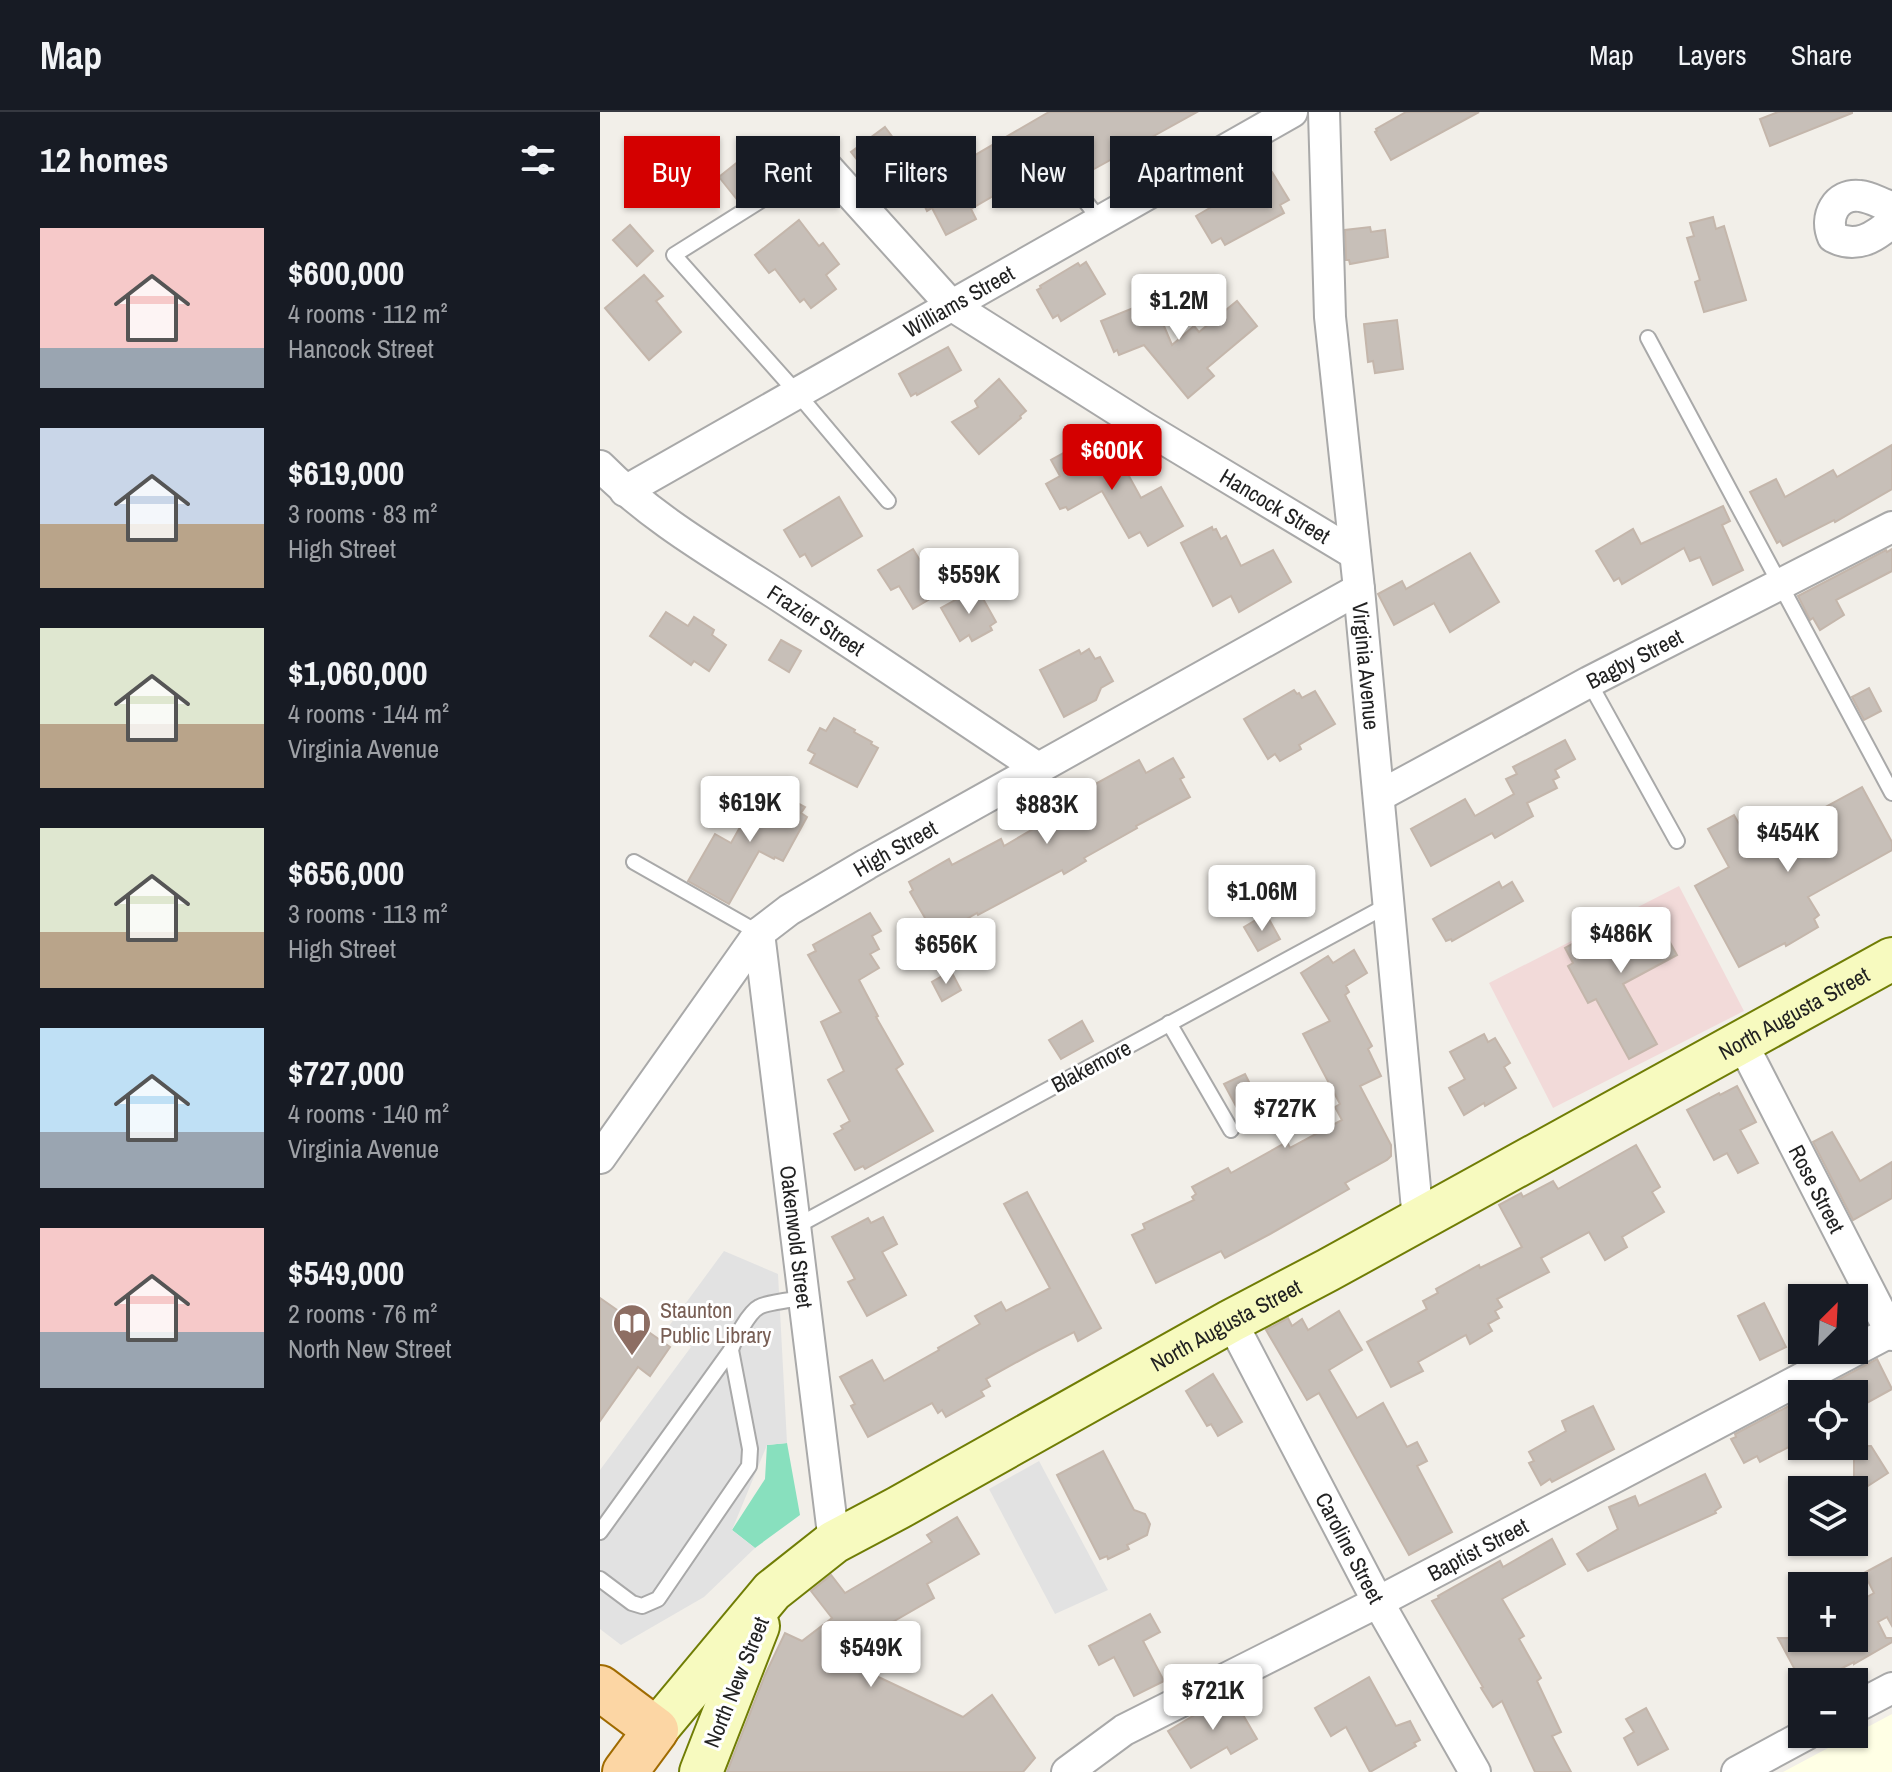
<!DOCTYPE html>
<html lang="en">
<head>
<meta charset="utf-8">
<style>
	:root { --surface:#171b24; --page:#242831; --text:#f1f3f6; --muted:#9ea1a6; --line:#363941; --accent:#d40000 }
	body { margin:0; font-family:"Archivo Narrow",sans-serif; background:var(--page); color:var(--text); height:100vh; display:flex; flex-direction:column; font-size:30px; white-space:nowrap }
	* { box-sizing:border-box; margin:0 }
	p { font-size:26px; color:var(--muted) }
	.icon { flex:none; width:44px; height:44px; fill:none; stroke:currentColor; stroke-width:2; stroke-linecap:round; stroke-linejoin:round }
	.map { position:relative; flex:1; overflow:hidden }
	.sheet { display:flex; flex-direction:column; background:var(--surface); width:600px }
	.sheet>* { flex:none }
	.hud { position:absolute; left:24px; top:24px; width:760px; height:72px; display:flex; gap:16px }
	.needle { width:52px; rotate:24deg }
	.fabs { position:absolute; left:1188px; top:1172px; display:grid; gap:16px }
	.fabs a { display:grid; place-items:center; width:80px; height:80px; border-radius:0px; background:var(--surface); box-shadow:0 2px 6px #0004; font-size:40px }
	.price { position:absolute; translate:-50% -68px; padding:0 18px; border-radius:8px; background:#fff; color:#222; font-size:26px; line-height:52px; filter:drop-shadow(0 2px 4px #0008) }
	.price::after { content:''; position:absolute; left:50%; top:48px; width:24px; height:18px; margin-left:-12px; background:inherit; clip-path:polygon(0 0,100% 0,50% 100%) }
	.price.active { background:var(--accent); color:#fff }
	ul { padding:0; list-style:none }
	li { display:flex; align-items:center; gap:24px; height:200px; padding:0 40px }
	li span { display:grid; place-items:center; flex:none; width:224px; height:160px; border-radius:0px; color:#555 }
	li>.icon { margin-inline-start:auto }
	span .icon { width:96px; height:96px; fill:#fffc; stroke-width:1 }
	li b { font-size:34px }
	h2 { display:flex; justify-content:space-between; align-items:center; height:96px; padding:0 40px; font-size:34px }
	.pill { padding:0 28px; border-radius:0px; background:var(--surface); box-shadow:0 2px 6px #0004; font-size:28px; line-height:72px }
	.pill.active { background:var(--accent); color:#fff }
	header { display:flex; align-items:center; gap:48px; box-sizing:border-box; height:112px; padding:0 40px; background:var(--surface); border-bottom:2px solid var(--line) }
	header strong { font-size:38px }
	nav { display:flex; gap:44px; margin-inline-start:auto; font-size:28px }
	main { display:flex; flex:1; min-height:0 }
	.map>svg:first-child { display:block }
	.commercial { fill:#f2dad9 }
	.education { fill:#ffffe5 }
	.pitch { fill:#88e0be }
	.parking { fill:#e2e2e2 }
	.building { fill:#c7bfb8; stroke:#c4b6ab; stroke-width:2 }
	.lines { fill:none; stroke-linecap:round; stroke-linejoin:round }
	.service-casing { stroke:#a9a9a9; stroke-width:18 }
	.minor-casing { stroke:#a9a9a9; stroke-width:34 }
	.secondary-casing { stroke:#707d05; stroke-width:46 }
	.primary-casing { stroke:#a06b00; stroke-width:48 }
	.service { stroke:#fff; stroke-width:14 }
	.minor { stroke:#fff; stroke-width:30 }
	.secondary { stroke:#f7fabf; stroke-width:42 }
	.primary { stroke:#fcd6a4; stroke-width:44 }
	.labels { text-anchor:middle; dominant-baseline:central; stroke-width:6; stroke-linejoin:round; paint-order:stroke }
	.street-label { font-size:22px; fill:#222; stroke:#fff }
	.education-label { font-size:22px; fill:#785e54; stroke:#fff; text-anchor:start }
</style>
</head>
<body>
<header>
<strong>Map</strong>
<nav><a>Map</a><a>Layers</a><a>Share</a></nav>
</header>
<main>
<section class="sheet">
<h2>12 homes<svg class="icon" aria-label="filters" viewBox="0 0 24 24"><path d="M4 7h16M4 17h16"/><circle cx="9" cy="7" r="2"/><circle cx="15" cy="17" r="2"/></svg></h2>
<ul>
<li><span style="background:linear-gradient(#f6c9c9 75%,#9aa5b1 0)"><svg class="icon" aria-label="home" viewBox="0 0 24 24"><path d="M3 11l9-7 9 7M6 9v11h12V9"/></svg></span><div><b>$600,000</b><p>4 rooms · 112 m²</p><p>Hancock Street</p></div></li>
<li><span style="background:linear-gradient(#c9d6e8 60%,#b9a48a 0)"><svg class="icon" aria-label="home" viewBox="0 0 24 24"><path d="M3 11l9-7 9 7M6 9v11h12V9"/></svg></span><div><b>$619,000</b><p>3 rooms · 83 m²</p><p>High Street</p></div></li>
<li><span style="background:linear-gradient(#dfe7d0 60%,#b9a48a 0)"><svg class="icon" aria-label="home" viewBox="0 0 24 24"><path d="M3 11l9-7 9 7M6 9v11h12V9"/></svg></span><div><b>$1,060,000</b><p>4 rooms · 144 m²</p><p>Virginia Avenue</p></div></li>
<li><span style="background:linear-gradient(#dfe7d0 65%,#b9a48a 0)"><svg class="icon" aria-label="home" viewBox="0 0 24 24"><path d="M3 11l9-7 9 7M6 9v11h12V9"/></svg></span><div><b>$656,000</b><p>3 rooms · 113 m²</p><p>High Street</p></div></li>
<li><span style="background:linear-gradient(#bfe0f5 65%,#9aa5b1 0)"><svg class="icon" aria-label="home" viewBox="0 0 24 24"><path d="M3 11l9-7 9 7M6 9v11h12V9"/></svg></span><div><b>$727,000</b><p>4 rooms · 140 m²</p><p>Virginia Avenue</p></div></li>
<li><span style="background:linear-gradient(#f6c9c9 65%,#9aa5b1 0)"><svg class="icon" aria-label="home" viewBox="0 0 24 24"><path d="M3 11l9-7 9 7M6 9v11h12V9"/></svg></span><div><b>$549,000</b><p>2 rooms · 76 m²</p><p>North New Street</p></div></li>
</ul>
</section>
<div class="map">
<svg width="1292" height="1660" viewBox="0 0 1292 1660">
	<rect width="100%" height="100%" fill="#f2efe9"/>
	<path class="commercial" d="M1079,774l65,125 -191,97 -64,-125z"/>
	<path class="education" d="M1292,1602v58h-109z"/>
	<path class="pitch" d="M187,1331l13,72 -45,33 -23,-18 33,-51 2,-34z"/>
	<g class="parking">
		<path d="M124,1139l54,23 9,169 -20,2 -35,85 23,18 -51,49 -83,48 -21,-16v-159l91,-123 -22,-21z"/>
		<path d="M439,1349l69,129 -53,24 -66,-125z"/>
	</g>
	<g class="building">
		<path d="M449,0h148l-112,62 -5,-9 -2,1 -9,-15 -7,4 -15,-17 -9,1 -4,4 -1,6 12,17 -74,43 5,10 -30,16 -14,-27 -5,3 -6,-13 -4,3 -19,-38 39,-20 14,26z"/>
		<path d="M806,0h73l-88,48 -16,-28 2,-1 -1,-2z"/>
		<path d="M1178,0h74v1l-82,33 -10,-27z"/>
		<path d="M285,15l21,28 -33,25 -22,-28z"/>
		<path d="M164,29l17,21 -10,8 5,6 -37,26 -20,-25z"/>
		<path d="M672,60l17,28 -9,5 4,8 -59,32 -4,-7 -9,5 -16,-27z"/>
		<path d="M1113,105l3,12 8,-3 22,74 -42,12 -9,-30 5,-2 -13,-42 7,-2 -4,-13z"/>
		<path d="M199,108l20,26 4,-3 16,21 -13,11 10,14 -25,19 -7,-9 -4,3 -25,-33 -6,4 -14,-18z"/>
		<path d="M30,113l23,26 -16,15 -24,-26z"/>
		<path d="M770,115l1,5 14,-2 3,27 -38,7 -1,-4h-3l-1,-30z"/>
		<path d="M486,150l19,32 -44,27 -3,-6 -5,3 -16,-28 4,-2 -1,-2 38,-23 2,3z"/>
		<path d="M44,163l19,21 -7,5 25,31 -32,28 -44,-52z"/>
		<path d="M553,188l19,45 22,-19 5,6 38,-31 20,25 -50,42 7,8 -26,22 -44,-53 -25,10 -2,-5 -3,2 -13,-31z"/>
		<path d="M797,208l6,49 -28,4 -2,-12 -5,1 -4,-38z"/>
		<path d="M348,235l13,23 -44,25 -1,-2 -5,3 -12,-22z"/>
		<path d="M399,267l27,32 -6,5 1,2 -42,36 -27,-32 26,-15 -3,-6z"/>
		<path d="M487,328l9,17 17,-10 28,51 20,-11 22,39 -35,20 -8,-14 -11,6 -27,-47 -34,19 -2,-3 -6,2 -14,-25 14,-8 -9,-16z"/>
		<path d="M1292,333v44l-57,33 -1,-2 -51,26 -3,-5 -3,2 -27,-51 26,-13 9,18 48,-27 4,7z"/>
		<path d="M239,385l23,39 -50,30 -7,-12 -5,3 -16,-27z"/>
		<path d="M1123,394l7,15 -8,4 21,45 -30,15 -13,-28 -10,4 -6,-13 -62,36 -3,-6 -5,3 -18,-30 37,-22 8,15z"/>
		<path d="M612,415l1,3 3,-1 5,10 5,-3 15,30 32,-16 18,32 -52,30 -8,-16 -18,10 -32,-63z"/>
		<path d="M313,437l27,44 -27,16 -14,-23 -8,4 -13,-20z"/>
		<path d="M1292,437v22l-56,29 8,15 -24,15 -7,-12 -3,2 -12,-24 88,-46 1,2z"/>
		<path d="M870,441l29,49 -49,30 -16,-29 -40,22 -16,-31 24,-13 4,8z"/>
		<path d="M377,476l19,34 -6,4 2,4 -20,11 -3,-6 -9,6 -19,-33z"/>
		<path d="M66,500l22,14 6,-9 20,13 -2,5 14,10 -17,26 -15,-10 -3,4 -41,-29z"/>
		<path d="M181,528l20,11 -12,21 -20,-12z"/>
		<path d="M489,537l6,10 5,-2 13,24 -12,7 -5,12 -32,17 -24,-47 39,-20 2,4z"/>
		<path d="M1269,576l12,23 -17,9 -12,-23z"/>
		<path d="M694,578l3,4 2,-1 3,5 13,-7 20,33 -36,21 2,4 -21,12 -5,-7 -7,5 -24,-40z"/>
		<path d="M234,606l21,12 -1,2 18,10 -1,2 7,4 -21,39 -47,-24 5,-9 -7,-4 12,-22 6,3z"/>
		<path d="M965,628l10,19 -20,11 4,7 -6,3 4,8 -30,15 6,13 -38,22 -3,-5 -61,33 -20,-37 54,-30 10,17 39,-22 -8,-15 11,-5 -4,-7z"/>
		<path d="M573,646l11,19 -4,2 10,18 -54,29 1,2 -53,30 2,3 -22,13 -2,-4 -84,45 -1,-2 -41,24 -26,-45 3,-2 -4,-8 40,-23 3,6 49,-26 3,7 79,-46 -4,-7 60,-33 7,13z"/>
		<path d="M164,673l41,22 -4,6 6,4 -24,44 -8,-4 -1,2 -15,-8 -30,53 -41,-23 27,-47 16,9z"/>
		<path d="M1262,675l30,55v8l-84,47 11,18 -5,4 4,8 -32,19 -1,-3 -46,24 -44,-81 34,-19 -21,-38 26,-14 18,32z"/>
		<path d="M899,770l3,6 10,-6 11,19 -71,40 -1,-2 -5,2 -13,-22z"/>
		<path d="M1050,800l5,8 2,-1 20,36 -54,29 34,60 -28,15 -33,-60 -8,4 -20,-37 5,-3 -8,-15 36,-20 5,9z"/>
		<path d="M270,801l11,18 -9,5 7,13 -9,5 9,14 -20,12 19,36 -2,1 27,47 -7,5 37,62 -68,38 -2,-3 -8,4 -21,-36 9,-5 -2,-3 9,-5 -22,-41 16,-9 -23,-49 20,-10 -33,-57 8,-4 -3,-6z"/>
		<path d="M666,802l14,25 -22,12 -14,-24z"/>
		<path d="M754,838l13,23 -21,13 3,6 -4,3 27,51 -4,3 13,27 -21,10 31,59v11l-4,4 -42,23 4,6 -79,45 -45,24 -4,-7 -65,32 -24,-48 13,-6 -2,-5 51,-24 -2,-3 4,-3 -4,-7 36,-19 3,5 56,-31 3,6 52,-28 -7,-13 5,-3 -37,-70 27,-13 -29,-48 27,-17 5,7z"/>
		<path d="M351,859l10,19 -19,11 -10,-19z"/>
		<path d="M482,909l11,20 -32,18 -12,-19z"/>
		<path d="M884,922l4,8 7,-4 15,25 -6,4 12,21 -31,18 -1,-3 -20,12 -15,-27 16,-9 -15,-27z"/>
		<path d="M645,962l12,24 -20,10 -13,-24z"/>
		<path d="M1137,974l19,36 -16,8 18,33 -20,10 -11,-20 -13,7 -27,-50 32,-17 1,2z"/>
		<path d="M1232,1020l28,49 32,-19v36l-39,22 -40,-78z"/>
		<path d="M1036,1033l24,42 -8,5 12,20 -42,25 5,10 -22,13 -16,-28 -48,26 8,14 -52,27 5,8 -7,4 4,7 -11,6 4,7 -22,13 -4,-9 -48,27 5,9 -32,16 -24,-45 60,-33 -4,-8 15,-8 -2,-4 43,-24 1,3 42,-21 -23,-42 22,-12 2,4 30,-16 5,8z"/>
		<path d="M427,1080l74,136 -23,13 -4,-9 -37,19 -51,28 4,7 -9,5 3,5 -38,21 -4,-7 -4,3 -6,-10 -64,34 -17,-31 4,-2 -15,-27 32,-17 12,21 55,-31 -1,-2 42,-24 -5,-8 26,-14 5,9 44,-23 -46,-84z"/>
		<path d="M283,1105l14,27 -15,8 24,43 -39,21 -19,-34 7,-3 -23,-42 36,-19 3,5z"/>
		<path d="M0,1186l70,49 -20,29 -12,-9 -38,54z"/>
		<path d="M1164,1191l22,44 -26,13 -22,-44z"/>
		<path d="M739,1199l23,39 -33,20 28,48 26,-15 24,44 10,-5 10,19 -10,5 35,66 -43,23 -90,-162 -12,7 -41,-70 22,-12 4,8 10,-7 6,11z"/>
		<path d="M1277,1247l15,30 -38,21v-16h-43z"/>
		<path d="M613,1262l29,48 -24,14 -7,-12 -4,2 -21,-35z"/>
		<path d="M1202,1287v51l-4,-8 -38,20 -3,-6 -13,7 -13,-24 5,-2 -1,-3z"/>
		<path d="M993,1294l21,43 -62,33 -2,-3 -9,6 -12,-22 5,-2 -5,-9 37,-21 -4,-10z"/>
		<path d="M1254,1334h17l17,27 -34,22z"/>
		<path d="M503,1339l31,59 11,4 5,10 -3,11 -20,10 2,4 -21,10 -1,-3 -7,3 -43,-84z"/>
		<path d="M1105,1362l16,33 -6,4 1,2 -128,58 -11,-17 41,-25 -9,-22 26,-11 4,10z"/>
		<path d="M357,1405l22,37 -52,30 7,14 -57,33 8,9 -32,25 110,52 29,-22 43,63 -12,14h-296l38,-97 20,-42 17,8 30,-23 -21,-27 20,-16 14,18 87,-51 -5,-7z"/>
		<path d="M952,1427l13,25 -63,35 22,37 -5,3 22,39 -4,3 24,51 -9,4 19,36h-36l-33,-71 -9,6 -12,-19 2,-1 -51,-86 7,-3 -1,-2 62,-35 3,6z"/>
		<path d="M1292,1446v68l-5,-9 -9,5 8,16h6v4l-38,22v-2l-39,20 -13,1 -24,-45h76v-60l11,20 9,-5 -10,-20z"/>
		<path d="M550,1502l10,18 -17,9 21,40 -30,15 -20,-39 -15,8 -10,-19z"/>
		<path d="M769,1565l27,49 14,-5 10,19 -6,3 2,3 -46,26 -24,-45 -15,9 -16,-28z"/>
		<path d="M632,1584l25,43 -26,15 -4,-7 -36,21 -23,-37 30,-18z"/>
		<path d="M1046,1596l22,41 -30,16 -14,-27 10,-6 -8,-13z"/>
	</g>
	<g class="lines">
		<defs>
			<g id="service">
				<path d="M443,35l57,73"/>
				<path d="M222,50l-148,93 123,138 91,108"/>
				<path d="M1048,226l244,455"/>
				<path d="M989,570l88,159"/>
				<path d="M34,750l125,71"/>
				<path d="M569,911l62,107"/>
				<path d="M195,1115l593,-322"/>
				<path d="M0,1420l131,-182"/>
				<path d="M0,1467l32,24 10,3 16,-7 91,-133 1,-17 -19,-99c3,-10 18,-38 28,-43 9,-5 34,-7 45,-9"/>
			</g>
			<g id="minor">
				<path id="s1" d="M724,0l6,205 29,272 59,631"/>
				<path id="s2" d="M222,50l129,143 193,122 211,127"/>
				<path d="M1292,95c-11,-3 -21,-10 -32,-11 -24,-3 -36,21 -27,41 23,12 41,1 59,-15"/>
				<path id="s3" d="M0,354c56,57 127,95 193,139 82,53 163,109 245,163"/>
				<path id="s4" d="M25,379l667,-379"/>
				<path id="s5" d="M779,684l210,-114 303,-155"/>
				<path id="s6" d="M159,821l75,609"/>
				<path id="s7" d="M1142,931l150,292"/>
				<path id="s8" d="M0,1046l159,-225 30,-23 78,-46 492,-275"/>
				<path id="s9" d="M631,1209l147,281 97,170"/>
				<path d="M1254,1596l38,-20"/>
				<path id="s10" d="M467,1660l57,-42 254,-128 512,-270"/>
				<path d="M1137,1660l70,-38"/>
			</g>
			<g id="secondary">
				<path id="s11" d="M56,1618l116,-139 62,-49 64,-34 333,-187 97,-51 564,-311"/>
				<path d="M101,1660l57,-146"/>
			</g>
			<path id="primary" d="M0,1576l56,42 -31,42"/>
		</defs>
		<use href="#service" class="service-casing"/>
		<use href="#minor" class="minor-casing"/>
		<use href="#secondary" class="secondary-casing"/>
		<use href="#primary" class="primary-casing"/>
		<use href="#service" class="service"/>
		<use href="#minor" class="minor"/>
		<use href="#secondary" class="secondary"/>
		<use href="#primary" class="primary"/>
	</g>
	<defs>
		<symbol id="library-pin" viewBox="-11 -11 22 30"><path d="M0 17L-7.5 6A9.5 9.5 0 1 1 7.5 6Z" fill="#8d6e63" stroke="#fff"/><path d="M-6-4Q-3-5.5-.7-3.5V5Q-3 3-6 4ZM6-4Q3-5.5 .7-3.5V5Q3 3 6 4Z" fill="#fff"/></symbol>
	</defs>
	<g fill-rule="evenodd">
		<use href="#library-pin" x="10" y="1189" width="44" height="60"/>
	</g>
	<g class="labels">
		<g class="street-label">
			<text stroke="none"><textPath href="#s4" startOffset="384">Williams Street</textPath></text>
			<text stroke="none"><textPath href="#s2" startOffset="574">Hancock Street</textPath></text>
			<text stroke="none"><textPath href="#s3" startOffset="266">Frazier Street</textPath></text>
			<text stroke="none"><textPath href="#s5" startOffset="290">Bagby Street</textPath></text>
			<text stroke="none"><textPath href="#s1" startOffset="556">Virginia Avenue</textPath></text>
			<text stroke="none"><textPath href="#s8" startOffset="436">High Street</textPath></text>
			<text stroke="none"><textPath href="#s11" startOffset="1356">North Augusta Street</textPath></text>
			<text transform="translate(491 954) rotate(-28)">Blakemore</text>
			<text stroke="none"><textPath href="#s7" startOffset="164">Rose Street</textPath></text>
			<text stroke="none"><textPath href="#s6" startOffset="306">Oakenwold Street</textPath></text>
			<text stroke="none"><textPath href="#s11" startOffset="708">North Augusta Street</textPath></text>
			<text stroke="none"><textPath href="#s9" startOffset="256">Caroline Street</textPath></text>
			<text stroke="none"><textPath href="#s10" startOffset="468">Baptist Street</textPath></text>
			<text transform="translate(136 1570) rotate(-68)">North New Street</text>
		</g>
		<g class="education-label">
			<text x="60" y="1198">Staunton<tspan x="60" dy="25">Public Library</tspan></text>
		</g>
	</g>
</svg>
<div class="fabs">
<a><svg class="needle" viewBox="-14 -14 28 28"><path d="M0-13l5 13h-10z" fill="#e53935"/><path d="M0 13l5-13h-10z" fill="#9ea1a6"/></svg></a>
<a><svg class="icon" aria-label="locate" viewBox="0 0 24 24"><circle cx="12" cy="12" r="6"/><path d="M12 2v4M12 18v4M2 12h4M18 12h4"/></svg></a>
<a><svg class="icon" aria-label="layers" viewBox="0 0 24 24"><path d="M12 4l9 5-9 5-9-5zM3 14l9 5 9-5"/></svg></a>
<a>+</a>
<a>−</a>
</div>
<b class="price" style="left:579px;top:230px">$1.2M</b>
<b class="price active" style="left:512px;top:380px">$600K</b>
<b class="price" style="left:369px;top:504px">$559K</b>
<b class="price" style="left:150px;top:732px">$619K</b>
<b class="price" style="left:447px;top:734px">$883K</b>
<b class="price" style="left:1188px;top:762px">$454K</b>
<b class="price" style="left:662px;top:821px">$1.06M</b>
<b class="price" style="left:1021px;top:863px">$486K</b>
<b class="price" style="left:346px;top:874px">$656K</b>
<b class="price" style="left:685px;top:1038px">$727K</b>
<b class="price" style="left:271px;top:1577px">$549K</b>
<b class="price" style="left:613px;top:1620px">$721K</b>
<div class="hud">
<a class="pill active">Buy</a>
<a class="pill">Rent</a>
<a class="pill">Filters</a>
<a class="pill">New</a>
<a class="pill">Apartment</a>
</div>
</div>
</main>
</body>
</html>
